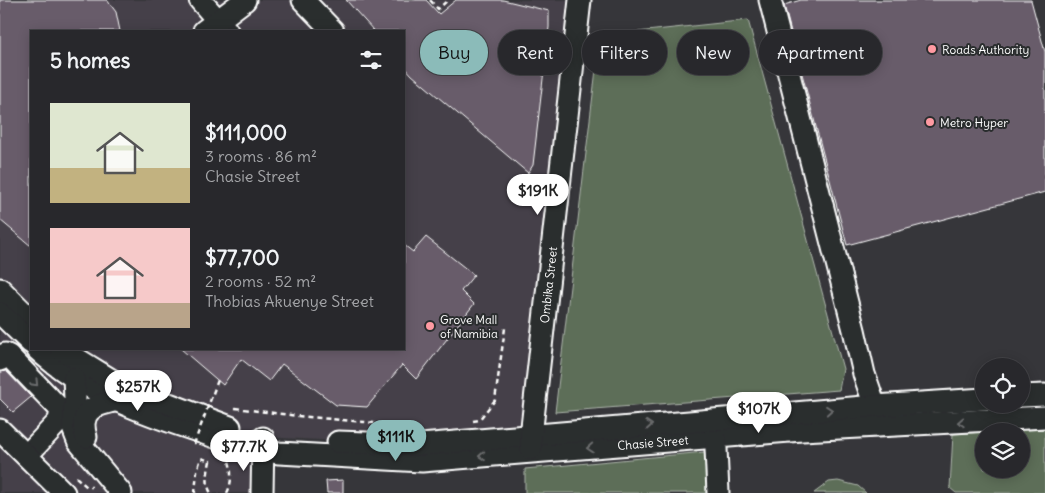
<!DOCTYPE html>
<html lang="en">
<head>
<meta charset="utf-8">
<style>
	:root { --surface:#28282c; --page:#343438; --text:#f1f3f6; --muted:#a5a6a9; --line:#444448; --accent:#8bbbb9 }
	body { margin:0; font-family:Delius,sans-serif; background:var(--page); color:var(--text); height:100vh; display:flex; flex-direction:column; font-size:19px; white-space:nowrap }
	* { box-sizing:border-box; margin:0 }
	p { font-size:16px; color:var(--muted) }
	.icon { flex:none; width:28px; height:28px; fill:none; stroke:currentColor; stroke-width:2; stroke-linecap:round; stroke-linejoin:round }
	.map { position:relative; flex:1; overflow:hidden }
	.drawer { position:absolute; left:30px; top:30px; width:375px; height:320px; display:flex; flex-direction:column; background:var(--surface); border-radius:0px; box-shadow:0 2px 12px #0003,0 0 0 1px var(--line) }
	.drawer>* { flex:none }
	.hud { position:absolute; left:420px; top:30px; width:475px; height:45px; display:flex; gap:10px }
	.controls { position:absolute; left:975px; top:358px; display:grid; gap:10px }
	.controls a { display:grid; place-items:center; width:55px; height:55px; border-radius:50%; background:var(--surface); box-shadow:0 2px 12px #0003,0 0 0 1px var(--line); font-size:25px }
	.price { position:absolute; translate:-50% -42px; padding:0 11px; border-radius:18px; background:#fff; color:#222; font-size:16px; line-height:32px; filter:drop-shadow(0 1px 2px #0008) }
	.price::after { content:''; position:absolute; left:50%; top:30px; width:15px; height:11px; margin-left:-8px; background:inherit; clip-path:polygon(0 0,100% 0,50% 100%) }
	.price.current { background:var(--accent); color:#111 }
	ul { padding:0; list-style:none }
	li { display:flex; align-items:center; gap:15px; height:125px; padding:0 20px }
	li span { display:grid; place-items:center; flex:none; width:140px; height:100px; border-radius:0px; color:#555 }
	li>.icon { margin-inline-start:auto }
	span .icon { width:60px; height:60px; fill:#fffc; stroke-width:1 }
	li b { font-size:21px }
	h2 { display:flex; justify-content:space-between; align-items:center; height:60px; padding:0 20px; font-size:21px }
	.pill { padding:0 18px; border-radius:22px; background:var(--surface); box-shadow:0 2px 12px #0003,0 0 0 1px var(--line); font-size:18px; line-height:45px }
	.pill.current { background:var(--accent); color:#111 }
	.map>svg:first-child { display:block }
	.built { fill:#454148; fill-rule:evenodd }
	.green { fill:#5d6e58; stroke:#aeb6ac }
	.building { fill:#675b6a; stroke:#fff }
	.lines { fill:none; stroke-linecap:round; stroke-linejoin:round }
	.minor-casing { stroke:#fff; stroke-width:25 }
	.path { stroke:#fff; stroke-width:2.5; stroke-dasharray:5 4; stroke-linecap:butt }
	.minor { stroke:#2a2d2e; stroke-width:21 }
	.path-bridge { stroke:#fff; stroke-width:2.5; stroke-dasharray:5 4; stroke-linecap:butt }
	.oneway { stroke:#6a6c6d }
	.poi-dot { fill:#ff9aa2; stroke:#2a2d2e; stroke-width:2 }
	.labels { text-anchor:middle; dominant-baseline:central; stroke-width:4; stroke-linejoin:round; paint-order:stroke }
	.poi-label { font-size:12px; fill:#fff; stroke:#2a2d2e; text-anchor:start }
	.street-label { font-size:12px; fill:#fff; stroke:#2a2d2e }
</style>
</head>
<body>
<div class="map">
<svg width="1045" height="493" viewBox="0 0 1045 493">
	<rect width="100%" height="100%" fill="#36363a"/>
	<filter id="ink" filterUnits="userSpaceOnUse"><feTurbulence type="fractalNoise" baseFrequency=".02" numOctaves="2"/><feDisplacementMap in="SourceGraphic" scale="10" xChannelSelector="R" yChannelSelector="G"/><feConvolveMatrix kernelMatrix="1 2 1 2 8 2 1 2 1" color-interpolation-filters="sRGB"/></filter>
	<g filter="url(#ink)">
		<path class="built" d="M0,0h580l-49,436 -110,9 -158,-8 1,56h-264zM31,31h373v318h-373z"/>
		<g class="green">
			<path d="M748,20l95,349 -4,21 -284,22 45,-376z"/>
			<path d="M1045,429v64h-89l-6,-5 3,-54 31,-2v37h37v-38h-12z"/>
			<path d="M705,452l2,41h-182v-24z"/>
			<path d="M838,481l20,5 8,7h-52l15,-11z"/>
		</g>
		<g class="building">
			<path d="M0,0h107l9,12 4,19h-89v215l-31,-26z"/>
			<path d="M346,0h80l13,14 17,-14h47l46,11v16l-16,138 -5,8 -116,-98 -8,-9v-35h-30z"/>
			<path d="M801,0h230l14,52v140l-198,53 -63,-240z"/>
			<path d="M426,237l48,38 -13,16 13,13 -58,75 -14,-14 -35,42 -31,-2 -54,-41 -13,17 -28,-22 -18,26 -42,-36h223v-104l9,7z"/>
			<path d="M6,371l25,26 -18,15 -13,-13v-27z"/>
			<path d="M343,480v13h-16l-1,-12z"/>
		</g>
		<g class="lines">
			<defs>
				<g id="minor">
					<path d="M200,0l27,31"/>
					<path d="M303,0l30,31"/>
					<path d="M770,0l84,330 10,44 11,32"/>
					<path d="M204,31l41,-31"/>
					<path d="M0,289l31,31"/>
					<path d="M0,313l31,30"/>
					<path id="s1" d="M37,349c45,42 106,64 164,83 25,9 51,18 78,21l143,8 380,-31 243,-13"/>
					<path d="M61,349l60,37 109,41"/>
					<path d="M0,360l5,-6 4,2 52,54 -2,11 -32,34"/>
					<path d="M74,378l1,20 -2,30 5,13 43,52"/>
					<path d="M1021,396l24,-1"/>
					<path d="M715,426l3,67"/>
					<path d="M0,430l64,63"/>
					<path d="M86,437c-8,-28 9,-32 32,-37"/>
					<path d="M338,442l83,3 454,-39 109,-7"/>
					<path id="s2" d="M531,449v-13l49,-436"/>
					<path d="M262,493l1,-55"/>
				</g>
			</defs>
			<use href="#minor" class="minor-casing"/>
			<g class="path">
				<path d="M430,0l8,9 10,-9"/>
				<path d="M235,408l63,8 88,8"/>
				<path d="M473,421l6,-1 16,-20 10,-72"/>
				<path d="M76,477l11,10h5"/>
				<path d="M195,493l2,-22 4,-13 9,3c-2,10 -5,23 1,32"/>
				<path d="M227,493c5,-9 5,-22 2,-32"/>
			</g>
			<use href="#minor" class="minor"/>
			<path class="path-bridge" d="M194,444l24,-64"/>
		</g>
		<defs><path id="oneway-chevron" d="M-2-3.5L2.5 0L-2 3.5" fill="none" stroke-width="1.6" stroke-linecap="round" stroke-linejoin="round" transform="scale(1.25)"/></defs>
		<g class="oneway">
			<use href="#oneway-chevron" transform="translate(35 383) rotate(46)"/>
			<use href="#oneway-chevron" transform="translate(829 410) rotate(-5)"/>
			<use href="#oneway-chevron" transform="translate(961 422) rotate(177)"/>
			<use href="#oneway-chevron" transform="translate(649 425) rotate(-5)"/>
			<use href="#oneway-chevron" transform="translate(590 448) rotate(176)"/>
			<use href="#oneway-chevron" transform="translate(482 456) rotate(176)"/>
		</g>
	</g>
	<g class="poi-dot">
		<circle cx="932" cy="49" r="5"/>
		<circle cx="930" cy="122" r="5"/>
		<circle cx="430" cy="326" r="5"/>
	</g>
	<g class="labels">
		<g class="poi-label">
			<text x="942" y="49">Roads Authority</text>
			<text x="940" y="122">Metro Hyper</text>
			<text x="440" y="319">Grove Mall<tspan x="440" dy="14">of Namibia</tspan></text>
		</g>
		<g class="street-label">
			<text stroke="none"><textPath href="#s2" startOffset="165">Ombika Street</textPath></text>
			<text stroke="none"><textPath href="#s1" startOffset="641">Chasie Street</textPath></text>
		</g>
	</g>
</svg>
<div class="controls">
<a><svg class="icon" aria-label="locate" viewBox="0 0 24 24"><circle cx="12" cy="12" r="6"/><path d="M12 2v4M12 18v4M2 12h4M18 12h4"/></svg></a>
<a><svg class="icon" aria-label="layers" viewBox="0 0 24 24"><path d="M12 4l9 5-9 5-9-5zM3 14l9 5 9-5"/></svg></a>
</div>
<b class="price" style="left:538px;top:216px">$191K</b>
<b class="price" style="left:138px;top:412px">$257K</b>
<b class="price" style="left:759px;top:434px">$107K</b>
<b class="price current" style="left:396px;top:462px">$111K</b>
<b class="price" style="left:244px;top:472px">$77.7K</b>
<div class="hud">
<a class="pill current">Buy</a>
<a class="pill">Rent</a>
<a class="pill">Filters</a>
<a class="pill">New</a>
<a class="pill">Apartment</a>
</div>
<section class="drawer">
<h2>5 homes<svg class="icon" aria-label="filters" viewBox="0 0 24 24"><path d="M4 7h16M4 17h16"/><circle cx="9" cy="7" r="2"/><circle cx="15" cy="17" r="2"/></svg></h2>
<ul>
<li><span style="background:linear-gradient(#dfe7d0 65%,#c2b280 0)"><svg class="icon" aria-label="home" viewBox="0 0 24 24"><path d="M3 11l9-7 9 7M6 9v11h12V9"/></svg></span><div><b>$111,000</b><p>3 rooms · 86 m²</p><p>Chasie Street</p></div></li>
<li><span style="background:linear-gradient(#f6c9c9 75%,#b9a48a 0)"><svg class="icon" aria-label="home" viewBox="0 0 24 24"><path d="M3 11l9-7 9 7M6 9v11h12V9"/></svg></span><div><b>$77,700</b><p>2 rooms · 52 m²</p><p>Thobias Akuenye Street</p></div></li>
</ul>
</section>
</div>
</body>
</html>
